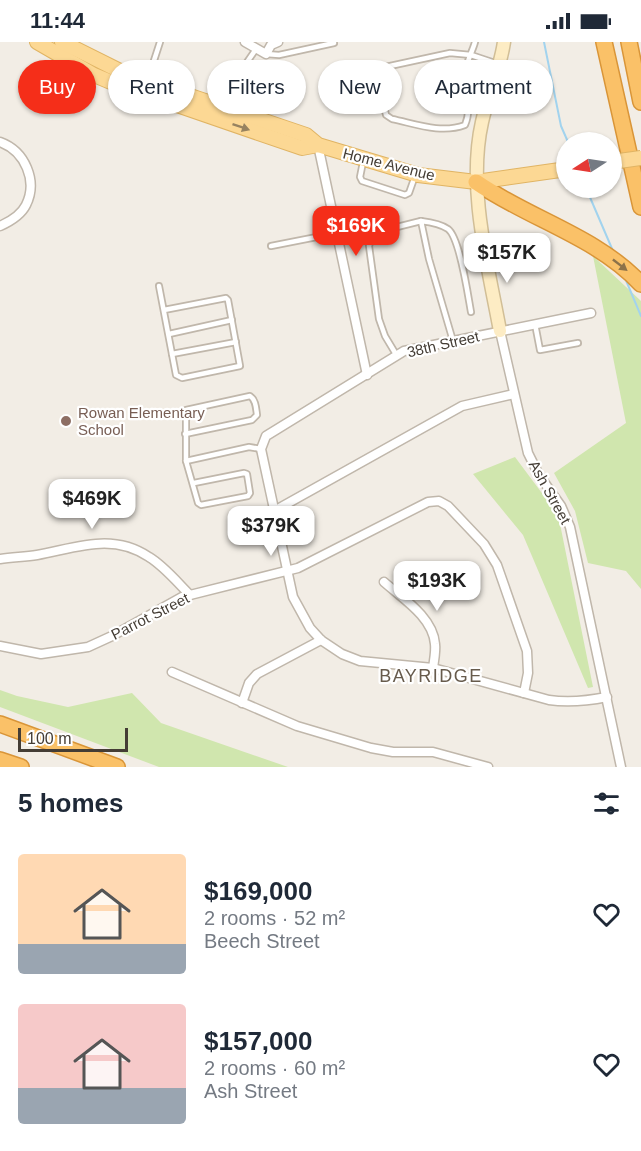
<!DOCTYPE html>
<html lang="en">
<head>
<meta charset="utf-8">
<style>
	:root { --surface:#fff; --page:#f2f2f3; --text:#1f2937; --muted:#747a83; --accent:#f52e19 }
	body { margin:0; font-family:Arial,sans-serif; background:var(--page); color:var(--text); height:100vh; display:flex; flex-direction:column; font-size:22px; white-space:nowrap }
	* { box-sizing:border-box; margin:0 }
	p { font-size:20px; color:var(--muted) }
	.icon { flex:none; width:33px; height:33px; fill:none; stroke:currentColor; stroke-width:2; stroke-linecap:round; stroke-linejoin:round }
	.map { position:relative; height:725px; overflow:hidden }
	.side { display:flex; flex-direction:column; background:var(--surface); flex:1 }
	.side>* { flex:none }
	.guide { position:absolute; left:18px; top:18px; width:606px; height:54px; display:flex; gap:12px }
	.needle { width:39px; rotate:258deg }
	.buttons { position:absolute; left:556px; top:90px; display:grid; gap:12px }
	.buttons a { display:grid; place-items:center; width:66px; height:66px; border-radius:50%; background:var(--surface); box-shadow:0 2px 4px #0004; font-size:30px }
	.scale { position:absolute; left:18px; bottom:15px; width:110px; box-sizing:border-box; padding-left:6px; border:3px solid #443d35; border-top:0; font-size:16px; line-height:21px; white-space:nowrap; color:#443d35; -webkit-text-stroke:4px #fff; paint-order:stroke }
	.price { position:absolute; translate:-50% -51px; padding:0 14px; border-radius:12px; background:#fff; color:#222; font-size:20px; line-height:39px; filter:drop-shadow(0 2px 3px #0008) }
	.price::after { content:''; position:absolute; left:50%; top:36px; width:18px; height:14px; margin-left:-9px; background:inherit; clip-path:polygon(0 0,100% 0,50% 100%) }
	.price.current { background:var(--accent); color:#fff }
	ul { padding:0; list-style:none }
	li { display:flex; align-items:center; gap:18px; height:150px; padding:0 18px }
	li span { display:grid; place-items:center; flex:none; width:168px; height:120px; border-radius:6px; color:#555 }
	li>.icon { margin-inline-start:auto }
	span .icon { width:72px; height:72px; fill:#fffc; stroke-width:1 }
	li b { font-size:26px }
	h2 { display:flex; justify-content:space-between; align-items:center; height:72px; padding:0 18px; font-size:26px }
	.tag { padding:0 21px; border-radius:27px; background:var(--surface); box-shadow:0 2px 4px #0004; font-size:21px; line-height:54px }
	.tag.current { background:var(--accent); color:#fff }
	.status { display:flex; justify-content:space-between; align-items:center; height:42px; padding:0 30px; background:var(--surface); direction:ltr }
	.status svg { height:16px; fill:currentColor }
	.map>svg:first-child { display:block }
	.green { fill:#d0e6ae }
	.lines { fill:none; stroke-linecap:round; stroke-linejoin:round }
	.stream { stroke:#a2d3ee; stroke-width:2 }
	.lane-casing { stroke:#c0b7ab; stroke-width:8 }
	.street-casing { stroke:#c0b7ab; stroke-width:11 }
	.secondary-casing { stroke:#d1be96; stroke-width:15 }
	.primary-casing { stroke:#e0b464; stroke-width:16 }
	.highway-casing { stroke:#d99538; stroke-width:18 }
	.lane { stroke:#fff; stroke-width:4.5 }
	.street { stroke:#fff; stroke-width:8 }
	.secondary { stroke:#fdecc4; stroke-width:12 }
	.primary { stroke:#fcd894; stroke-width:14 }
	.highway { stroke:#fac168; stroke-width:15 }
	.primary-bridge-casing { stroke:#e0b464; stroke-width:16; stroke-linecap:butt }
	.primary-bridge { stroke:#fcd894; stroke-width:14 }
	.oneway { fill:#978360 }
	.oneway2 { fill:#8d7249 }
	.education-dot { fill:#8d6e63; stroke:#fff; stroke-width:2 }
	.labels { text-anchor:middle; dominant-baseline:central; stroke-width:4.5; stroke-linejoin:round; paint-order:stroke }
	.street-label { font-size:15px; fill:#443d35; stroke:#fff }
	.education-label { font-size:15px; fill:#785e54; stroke:#fff; text-anchor:start }
	.quarter-label { font-size:18px; letter-spacing:1.5px; fill:#675b4c; stroke:#fff }
</style>
</head>
<body>
<div class="status"><b>11:44</b><svg viewBox="0 0 49 12"><path d="M0 12V9h3v3zM5 12V6h3v6zM10 12V3h3v9zM15 12V0h3v12zM26 1h20v11H26zM47 4h2v5h-2z"/></svg></div>
<div class="map">
<svg width="641" height="725" viewBox="0 0 641 725">
	<rect width="100%" height="100%" fill="#f2ede5"/>
	<g class="green">
		<path d="M593,214l48,45v288l-15,-18 -38,-8 -13,-52 -21,-38 72,-50z"/>
		<path d="M515,415l35,47 10,20 33,163 -5,1 -65,-153 -50,-61z"/>
		<path d="M0,648l17,6 51,11 64,-14 29,30 127,44h-129l-159,-60z"/>
	</g>
	<g class="lines">
		<g class="stream">
			<path d="M544,0l17,84 7,16"/>
			<path d="M586,146l27,63"/>
			<path d="M625,236l16,38"/>
		</g>
		<defs>
			<g id="lane">
				<path d="M475,0c-2,8 -7,16 -8,24 -3,20 6,40 -2,59 -24,9 -49,-1 -73,-6l-6,-4 -10,-46 74,-16 21,2 27,9"/>
				<path d="M266,12l13,1 55,-12"/>
				<path d="M148,37l12,-37"/>
				<path d="M232,42l24,-35"/>
				<path d="M363,120l-3,15 2,4 43,14 4,-2 6,-17"/>
				<path d="M271,204l66,-13"/>
				<path d="M159,244l17,89 6,3 58,-12 -12,-66 -2,-2 -62,12"/>
				<path d="M535,282l5,26 38,-7"/>
				<path d="M169,292l63,-14"/>
				<path d="M453,299l-24,-82 -8,-38c8,1 20,3 27,8 12,9 20,67 23,83"/>
				<path d="M172,312l64,-12"/>
				<path d="M397,314l-12,-20 -6,-17 -10,-73 4,-13 48,-12"/>
				<path d="M185,392l67,-14 5,-5c-1,-7 -1,-15 -7,-19l-64,14v51"/>
				<path d="M194,441l50,-10 3,1 3,19 -2,3 -47,9 -3,-2 -12,-42 63,-14 12,2"/>
			</g>
			<g id="street">
				<path d="M245,0l21,12 5,-9 7,-3"/>
				<path d="M0,100c25,9 38,39 26,63 -5,10 -17,17 -26,21"/>
				<path d="M318,103l49,230"/>
				<path d="M591,271l-187,38 -138,85 -5,13 32,148 17,31 11,12 21,14 18,7 73,7 116,32c21,3 38,1 58,-3"/>
				<path d="M500,289l28,122 11,22 22,31 9,21 51,240"/>
				<path d="M274,469l188,-105 52,-12"/>
				<path d="M0,517c12,-2 25,-2 37,-4 39,-7 75,-23 112,2 15,9 28,25 41,38"/>
				<path d="M384,540c18,16 49,35 51,62 1,7 -1,16 -2,24"/>
				<path d="M0,604l41,8 47,-7 24,-11 70,-39 116,-29 130,-66 11,-1 9,5 36,38 13,21 30,86 1,22 -4,20"/>
				<path d="M172,630l125,54 74,22 22,4h40l55,15"/>
				<path d="M242,661l7,-20 8,-9 64,-34"/>
			</g>
			<path id="secondary" d="M500,289c-12,-66 -33,-143 -18,-209 6,-27 18,-52 22,-80"/>
			<g id="primary">
				<path d="M37,0l57,33 19,8 189,65 16,-3"/>
				<path d="M62,0l66,33 178,60 12,10 100,30 58,7 91,-13"/>
			</g>
			<g id="highway">
				<path d="M604,0l37,165"/>
				<path d="M629,0l12,60"/>
				<path d="M476,140c53,37 120,54 165,102"/>
				<path d="M0,682l117,43"/>
				<path d="M0,718l21,7"/>
			</g>
		</defs>
		<use href="#lane" class="lane-casing"/>
		<use href="#street" class="street-casing"/>
		<use href="#secondary" class="secondary-casing"/>
		<use href="#primary" class="primary-casing"/>
		<use href="#highway" class="highway-casing"/>
		<use href="#lane" class="lane"/>
		<use href="#street" class="street"/>
		<use href="#secondary" class="secondary"/>
		<use href="#primary" class="primary"/>
		<use href="#highway" class="highway"/>
		<defs>
			<path id="primary-bridge" d="M612,120l29,-4"/>
		</defs>
		<use href="#primary-bridge" class="primary-bridge-casing"/>
		<use href="#primary-bridge" class="primary-bridge"/>
	</g>
	<defs><path id="oneway-solid" d="M-6-.8H1V-3.2L6.5 0L1 3.2V.8H-6Z" transform="scale(1.5)"/></defs>
	<use class="oneway" href="#oneway-solid" transform="translate(241 85) rotate(19)"/>
	<use class="oneway2" href="#oneway-solid" transform="translate(620 223) rotate(38)"/>
	<circle class="education-dot" cx="66" cy="379" r="6"/>
	<g class="labels">
		<g class="street-label">
			<text transform="translate(389 122) rotate(14)">Home Avenue</text>
			<text transform="translate(443 302) rotate(-13)">38th Street</text>
			<text transform="translate(550 450) rotate(61)">Ash Street</text>
			<text transform="translate(150 574) rotate(-27)">Parrot Street</text>
		</g>
		<g class="education-label">
			<text x="78" y="370">Rowan Elementary<tspan x="78" dy="17">School</tspan></text>
		</g>
		<g class="quarter-label">
			<text x="431" y="634">BAYRIDGE</text>
		</g>
	</g>
</svg>
<div class="buttons">
<a><svg class="needle" viewBox="-14 -14 28 28"><path d="M0-13l5 13h-10z" fill="#e53935"/><path d="M0 13l5-13h-10z" fill="#747a83"/></svg></a>
</div>
<div class="scale">100 m</div>
<b class="price current" style="left:356px;top:215px">$169K</b>
<b class="price" style="left:507px;top:242px">$157K</b>
<b class="price" style="left:92px;top:488px">$469K</b>
<b class="price" style="left:271px;top:515px">$379K</b>
<b class="price" style="left:437px;top:570px">$193K</b>
<div class="guide">
<a class="tag current">Buy</a>
<a class="tag">Rent</a>
<a class="tag">Filters</a>
<a class="tag">New</a>
<a class="tag">Apartment</a>
</div>
</div>
<section class="side">
<h2>5 homes<svg class="icon" aria-label="filters" viewBox="0 0 24 24"><path d="M4 7h16M4 17h16"/><circle cx="9" cy="7" r="2"/><circle cx="15" cy="17" r="2"/></svg></h2>
<ul>
<li><span style="background:linear-gradient(#ffd9b3 75%,#9aa5b1 0)"><svg class="icon" aria-label="home" viewBox="0 0 24 24"><path d="M3 11l9-7 9 7M6 9v11h12V9"/></svg></span><div><b>$169,000</b><p>2 rooms · 52 m²</p><p>Beech Street</p></div><svg class="icon" aria-label="heart" viewBox="0 0 24 24"><path d="M12 20l-8-8c-3-5 5-10 8-4 3-6 11-1 8 4z"/></svg></li>
<li><span style="background:linear-gradient(#f6c9c9 70%,#9aa5b1 0)"><svg class="icon" aria-label="home" viewBox="0 0 24 24"><path d="M3 11l9-7 9 7M6 9v11h12V9"/></svg></span><div><b>$157,000</b><p>2 rooms · 60 m²</p><p>Ash Street</p></div><svg class="icon" aria-label="heart" viewBox="0 0 24 24"><path d="M12 20l-8-8c-3-5 5-10 8-4 3-6 11-1 8 4z"/></svg></li>
</ul>
</section>
</body>
</html>
